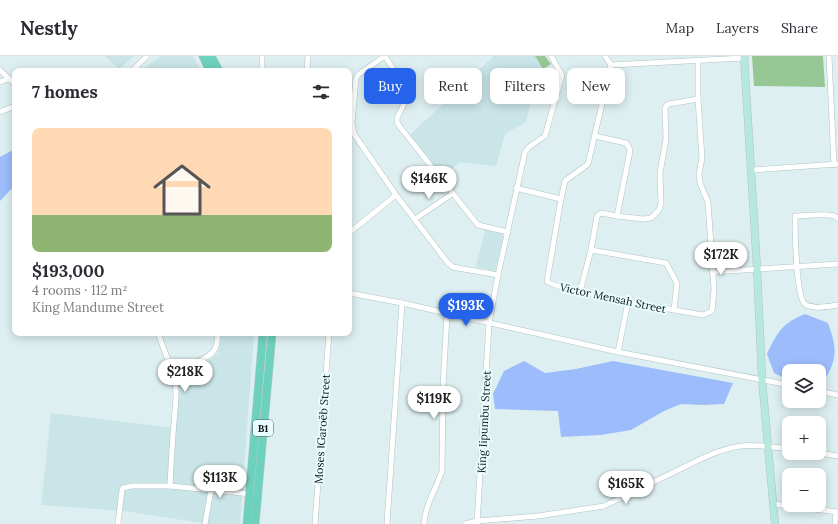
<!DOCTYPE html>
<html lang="en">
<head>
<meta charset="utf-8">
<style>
	:root { --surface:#fff; --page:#f7f7f7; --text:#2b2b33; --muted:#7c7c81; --line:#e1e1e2; --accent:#2563eb }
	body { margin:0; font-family:Lora,serif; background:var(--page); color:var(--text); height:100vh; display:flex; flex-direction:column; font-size:15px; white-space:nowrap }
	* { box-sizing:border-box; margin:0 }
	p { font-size:13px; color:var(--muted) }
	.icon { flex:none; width:22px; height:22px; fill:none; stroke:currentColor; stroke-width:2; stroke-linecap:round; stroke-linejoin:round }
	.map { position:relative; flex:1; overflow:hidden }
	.sheet { position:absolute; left:12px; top:12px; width:340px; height:268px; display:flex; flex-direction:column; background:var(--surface); border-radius:8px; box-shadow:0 2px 10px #0003 }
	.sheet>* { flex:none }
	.banner { position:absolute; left:364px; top:12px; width:380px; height:36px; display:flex; gap:8px }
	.tools { position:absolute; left:782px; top:308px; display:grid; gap:8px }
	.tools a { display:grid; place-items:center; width:44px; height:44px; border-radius:8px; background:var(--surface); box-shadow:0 2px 10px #0003; font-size:20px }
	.price { position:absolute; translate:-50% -34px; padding:0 9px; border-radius:14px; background:#fff; color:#222; font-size:13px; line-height:26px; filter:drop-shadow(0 1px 2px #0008) }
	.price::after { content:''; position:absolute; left:50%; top:24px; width:12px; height:9px; margin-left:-6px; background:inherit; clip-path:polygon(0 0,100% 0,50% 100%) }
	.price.active { background:var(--accent); color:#fff }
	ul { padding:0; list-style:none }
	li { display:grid; align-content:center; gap:8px; height:212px; padding:0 20px }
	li+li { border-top:1px solid var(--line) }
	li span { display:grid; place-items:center; height:124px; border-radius:8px; color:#555 }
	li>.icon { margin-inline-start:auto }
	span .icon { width:72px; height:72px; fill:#fffc; stroke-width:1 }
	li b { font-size:17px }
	h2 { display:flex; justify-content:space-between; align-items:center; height:48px; padding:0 20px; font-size:17px }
	.tag { padding:0 14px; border-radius:8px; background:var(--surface); box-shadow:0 2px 10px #0003; font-size:14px; line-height:36px }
	.tag.active { background:var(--accent); color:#fff }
	header { display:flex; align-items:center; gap:24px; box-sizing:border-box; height:56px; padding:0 20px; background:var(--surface); border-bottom:1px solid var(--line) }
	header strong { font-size:19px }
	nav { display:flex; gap:22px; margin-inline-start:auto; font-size:14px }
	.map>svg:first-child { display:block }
	.built { fill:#c9e5e7 }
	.green { fill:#98c796 }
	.water { fill:#9cbcfb }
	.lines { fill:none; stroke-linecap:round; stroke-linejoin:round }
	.street-casing { stroke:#b1c3c5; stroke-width:6 }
	.secondary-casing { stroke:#b1c3c5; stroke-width:8 }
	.primary-casing { stroke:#cacccc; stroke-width:9 }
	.street { stroke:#fff; stroke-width:5 }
	.secondary { stroke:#b6e8df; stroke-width:7 }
	.primary { stroke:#6ed1be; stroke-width:8 }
	.labels { text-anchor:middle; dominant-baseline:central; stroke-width:4; stroke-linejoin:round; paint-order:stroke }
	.shield { fill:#eafdfe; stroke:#515b5c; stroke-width:1 }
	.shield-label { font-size:10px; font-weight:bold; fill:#0f1616 }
	.street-label { font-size:11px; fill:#0f1616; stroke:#eafdfe }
</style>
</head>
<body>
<header>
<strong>Nestly</strong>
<nav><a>Map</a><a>Layers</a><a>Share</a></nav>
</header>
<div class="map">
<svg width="838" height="468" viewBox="0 0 838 468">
	<rect width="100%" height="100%" fill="#ddeff1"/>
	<g class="built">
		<path d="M105,0h29l-15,13z"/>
		<path d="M161,0h32l8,15h-61z"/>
		<path d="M494,0h41l8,13 -6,3 -11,50 -21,12 -9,32 -35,-4 -22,16 -31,-41z"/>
		<path d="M485,174l15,3 3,4 -8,34 -19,-4z"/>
		<path d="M221,277h33l-14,191h-32l-84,-13 -83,-6 10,-92 124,15 3,-30 -3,-26 32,-10 11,-9 3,-14z"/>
	</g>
	<g class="green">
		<path d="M535,0h10l6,8 -8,5z"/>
		<path d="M752,0h71l2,31 -71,-1z"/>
	</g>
	<g class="water">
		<path d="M15,93v36l-15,16v-44z"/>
		<path d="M805,258l23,9c9,25 10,35 -4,58h-5v-10h-30v9l-15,-7 -7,-19c10,-21 15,-31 38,-40z"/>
		<path d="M524,305l21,12 31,-4 37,-8 120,22 -9,21 -21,1 -22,-1 -17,7 -33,19 -30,5 -40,2 -3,-26 -63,-2 -2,-15 11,-23z"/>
	</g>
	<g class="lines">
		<defs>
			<g id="street">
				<path d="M385,0l-26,18 -3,4 -4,45 2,11 42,61 52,68 5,4 5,1 40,7"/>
				<path d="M385,0l24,38 -12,24v4l3,5 78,98 30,7"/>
				<path d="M605,0l6,9"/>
				<path d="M829,0l5,109"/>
				<path d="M611,9l-23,99 -23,17 -4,18 -14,82c6,8 110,26 127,29"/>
				<path d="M611,9l133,-7"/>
				<path d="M0,14l15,14"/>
				<path d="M132,15l15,-15"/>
				<path d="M262,15v-15"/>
				<path d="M307,15l1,-15"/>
				<path d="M0,26l8,-3"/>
				<path d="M0,56l15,-6"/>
				<path d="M752,114l86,-6"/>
				<path d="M516,132l45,11"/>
				<path d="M617,160l26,3 8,-1 8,-8 2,-7 -1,-30 6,-34 -1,-31 2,-3 2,-1 29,-5"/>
				<path d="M838,162c-6,-6 -34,-2 -43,-2 0,13 1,82 10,88 8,6 24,2 33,1"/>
				<path d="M415,163l37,-25"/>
				<path d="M349,177l47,-38"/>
				<path d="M591,194l75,13 11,20 -3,27 29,5 9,-4 2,-22 -6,-87 -8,-19 -1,-9 3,-16 -4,-59v-38"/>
				<path d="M712,216l126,-8"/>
				<path d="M580,236l11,-42 6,-34 4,-3 16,3 13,-65 -1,-4 -3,-4 -31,-7"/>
				<path d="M349,237l53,10 216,49 171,33"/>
				<path d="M158,277l14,38c11,-4 37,-11 43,-22 2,-5 3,-11 2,-16"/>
				<path d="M618,296l10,-50"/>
				<path d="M819,335l19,4"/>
				<path d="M819,397l19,3"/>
				<path d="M170,430l41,4"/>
				<path d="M774,448l64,8"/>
				<path d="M118,468l4,-34 1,-2 9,-2h38c1,-21 2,-42 4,-63 1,-19 5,-32 -2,-52"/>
				<path d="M205,468l6,-34 40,4"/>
				<path d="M315,468l14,-191"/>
				<path d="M387,468l15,-221"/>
				<path d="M424,468c1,-19 12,-35 18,-53l1,-84 4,-73"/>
				<path d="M465,468l12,-3 61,-5 66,-10 101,-49c34,-15 48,-13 84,-8"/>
				<path d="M477,468l12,-201 9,-48 27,-123 4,-5 16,-11 17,-61 -11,-19"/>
				<path d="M835,468l1,-12"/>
			</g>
			<path id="secondary" d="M744,0l13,212 5,111 13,145"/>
			<g id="primary">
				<path d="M203,0l7,15"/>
				<path d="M211,0l8,15"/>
				<path d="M247,468l16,-191"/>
				<path d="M255,468l17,-191"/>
			</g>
		</defs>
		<use href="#street" class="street-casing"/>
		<use href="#secondary" class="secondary-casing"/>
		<use href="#primary" class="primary-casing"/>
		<use href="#street" class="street"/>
		<use href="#secondary" class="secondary"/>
		<use href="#primary" class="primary"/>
	</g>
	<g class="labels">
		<rect class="shield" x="253" y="364" width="20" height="16" rx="3"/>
		<g class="shield-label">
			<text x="263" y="372">B1</text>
		</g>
		<g class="street-label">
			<text transform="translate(613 242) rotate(12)">Victor Mensah Street</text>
			<text transform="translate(484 366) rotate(-87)">King Iipumbu Street</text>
			<text transform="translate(322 373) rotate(-86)">Moses ǁGaroëb Street</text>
		</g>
	</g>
</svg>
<div class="tools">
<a><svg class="icon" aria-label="layers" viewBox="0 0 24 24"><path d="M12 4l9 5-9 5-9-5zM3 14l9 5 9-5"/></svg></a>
<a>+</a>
<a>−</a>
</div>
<b class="price" style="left:429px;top:144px">$146K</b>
<b class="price" style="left:721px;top:220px">$172K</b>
<b class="price active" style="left:466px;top:271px">$193K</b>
<b class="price" style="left:185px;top:337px">$218K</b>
<b class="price" style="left:434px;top:364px">$119K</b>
<b class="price" style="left:220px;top:443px">$113K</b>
<b class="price" style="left:626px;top:449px">$165K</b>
<div class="banner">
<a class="tag active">Buy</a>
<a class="tag">Rent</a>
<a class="tag">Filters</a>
<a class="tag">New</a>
</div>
<section class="sheet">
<h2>7 homes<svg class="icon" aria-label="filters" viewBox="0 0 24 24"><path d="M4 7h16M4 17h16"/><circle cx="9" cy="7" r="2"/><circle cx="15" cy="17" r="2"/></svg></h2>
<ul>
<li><span style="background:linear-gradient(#ffd9b3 70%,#8fb573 0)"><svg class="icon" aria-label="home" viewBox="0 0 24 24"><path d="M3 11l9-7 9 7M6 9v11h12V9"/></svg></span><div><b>$193,000</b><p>4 rooms · 112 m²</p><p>King Mandume Street</p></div></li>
</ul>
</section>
</div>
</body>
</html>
